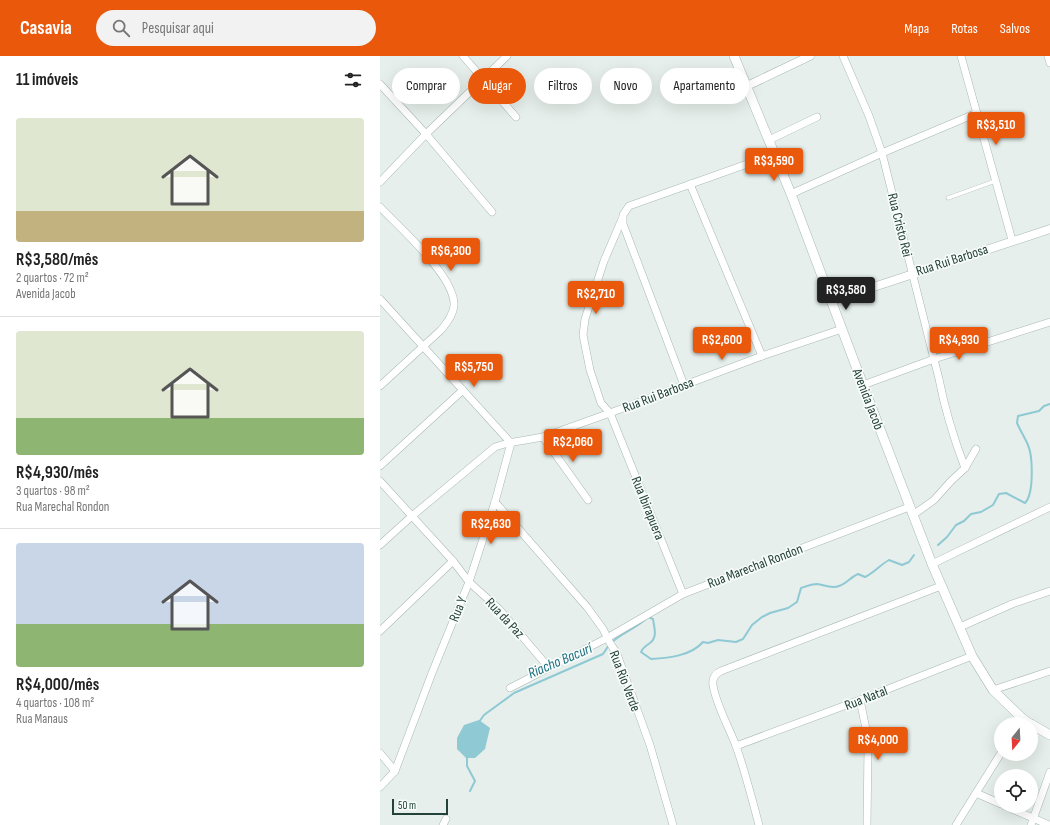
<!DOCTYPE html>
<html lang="pt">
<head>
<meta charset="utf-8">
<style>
	:root { --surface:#fff; --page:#f2f2f2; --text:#222; --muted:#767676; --line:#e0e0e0; --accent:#ea580c }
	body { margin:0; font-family:"Sofia Sans Condensed",sans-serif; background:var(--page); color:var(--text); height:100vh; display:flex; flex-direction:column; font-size:15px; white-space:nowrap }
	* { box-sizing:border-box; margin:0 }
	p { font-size:13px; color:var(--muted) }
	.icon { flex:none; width:22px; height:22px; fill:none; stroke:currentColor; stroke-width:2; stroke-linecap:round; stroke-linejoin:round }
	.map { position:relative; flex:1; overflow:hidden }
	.details { display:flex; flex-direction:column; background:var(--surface); width:380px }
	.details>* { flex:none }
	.top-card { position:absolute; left:12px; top:12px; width:380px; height:36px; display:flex; gap:8px }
	.needle { width:26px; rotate:198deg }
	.controls { position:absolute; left:614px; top:661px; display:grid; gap:8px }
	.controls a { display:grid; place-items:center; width:44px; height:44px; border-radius:50%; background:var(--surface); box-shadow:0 4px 16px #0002; font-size:20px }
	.scale { position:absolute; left:12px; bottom:10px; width:56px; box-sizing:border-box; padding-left:4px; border:2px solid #24423a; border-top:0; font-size:11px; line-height:14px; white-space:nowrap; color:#24423a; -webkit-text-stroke:3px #f7fbf9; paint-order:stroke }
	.price { position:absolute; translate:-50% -34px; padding:0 9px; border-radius:4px; background:var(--accent); color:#fff; font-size:13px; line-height:26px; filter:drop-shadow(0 1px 2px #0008) }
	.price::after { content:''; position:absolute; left:50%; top:24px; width:12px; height:9px; margin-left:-6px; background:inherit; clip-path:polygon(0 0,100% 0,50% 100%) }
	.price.on { background:#222; color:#fff }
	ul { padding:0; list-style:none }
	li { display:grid; align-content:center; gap:8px; height:212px; padding:0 16px }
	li+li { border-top:1px solid var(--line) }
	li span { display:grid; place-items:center; height:124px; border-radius:4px; color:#555 }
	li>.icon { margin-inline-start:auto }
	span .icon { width:72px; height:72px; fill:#fffc; stroke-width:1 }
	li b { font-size:17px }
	h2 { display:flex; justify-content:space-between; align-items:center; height:48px; padding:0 16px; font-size:17px }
	.tag { padding:0 14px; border-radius:18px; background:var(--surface); box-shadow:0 4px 16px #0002; font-size:14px; line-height:36px }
	.tag.on { background:var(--accent); color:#fff }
	header { display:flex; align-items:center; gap:24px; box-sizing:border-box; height:56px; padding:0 20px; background:var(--accent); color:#fff }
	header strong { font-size:19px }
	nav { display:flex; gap:22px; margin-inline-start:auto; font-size:14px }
	.search { width:280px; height:36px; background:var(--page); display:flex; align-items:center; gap:10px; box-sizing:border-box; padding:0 14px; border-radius:22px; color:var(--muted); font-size:15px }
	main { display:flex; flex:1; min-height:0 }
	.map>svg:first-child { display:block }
	.water { fill:#8ec9d4 }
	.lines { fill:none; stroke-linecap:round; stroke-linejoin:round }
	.stream { stroke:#8ec9d4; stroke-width:2 }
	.service-casing { stroke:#a8b8b2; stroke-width:4.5 }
	.minor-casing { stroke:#a8b8b2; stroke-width:8 }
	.tertiary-casing { stroke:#a8b8b2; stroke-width:9 }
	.secondary-casing { stroke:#a4bbb3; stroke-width:10 }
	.service { stroke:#fff; stroke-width:3.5 }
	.minor { stroke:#fff; stroke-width:7 }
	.tertiary { stroke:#fff; stroke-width:8 }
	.secondary { stroke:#fff; stroke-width:9 }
	.labels { text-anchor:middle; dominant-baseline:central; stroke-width:3.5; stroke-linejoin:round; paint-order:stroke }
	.street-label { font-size:14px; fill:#24423a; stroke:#f7fbf9 }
	.water-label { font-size:15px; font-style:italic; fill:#1c6f80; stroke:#f7fbf9 }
</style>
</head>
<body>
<header>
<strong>Casavia</strong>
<div class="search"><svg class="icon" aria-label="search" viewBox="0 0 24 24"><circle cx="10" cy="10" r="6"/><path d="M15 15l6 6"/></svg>Pesquisar aqui</div>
<nav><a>Mapa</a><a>Rotas</a><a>Salvos</a></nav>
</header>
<main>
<section class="details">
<h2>11 imóveis<svg class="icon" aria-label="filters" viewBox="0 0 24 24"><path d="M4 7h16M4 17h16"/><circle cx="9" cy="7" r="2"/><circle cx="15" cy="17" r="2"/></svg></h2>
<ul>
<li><span style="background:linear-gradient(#dfe7d0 75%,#c2b280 0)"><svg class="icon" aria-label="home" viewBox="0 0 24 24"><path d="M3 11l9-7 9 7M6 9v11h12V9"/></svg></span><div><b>R$3,580/mês</b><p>2 quartos · 72 m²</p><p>Avenida Jacob</p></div></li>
<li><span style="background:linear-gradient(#dfe7d0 70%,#8fb573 0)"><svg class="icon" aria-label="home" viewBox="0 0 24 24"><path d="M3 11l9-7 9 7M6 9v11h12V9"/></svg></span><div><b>R$4,930/mês</b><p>3 quartos · 98 m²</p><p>Rua Marechal Rondon</p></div></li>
<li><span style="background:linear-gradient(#c9d6e8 65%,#8fb573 0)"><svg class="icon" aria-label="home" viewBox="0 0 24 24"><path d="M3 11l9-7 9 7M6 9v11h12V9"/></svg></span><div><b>R$4,000/mês</b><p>4 quartos · 108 m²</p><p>Rua Manaus</p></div></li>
</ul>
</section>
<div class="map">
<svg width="670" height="769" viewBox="0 0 670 769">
	<rect width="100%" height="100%" fill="#e6efeb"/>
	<path class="water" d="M99,664l11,8 -5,21 -10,9h-9l-9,-9v-11l7,-13z"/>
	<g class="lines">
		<g class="stream">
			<path d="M558,489l9,-8 9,-12 8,-4 7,-7 10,-2 12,-7 6,-11 7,-1 19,10c9,-9 8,-46 3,-58 -3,-7 -8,-15 -11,-22l1,-7 21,-5 5,-5 6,-2"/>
			<path d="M232,586c11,-10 25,-14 36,-25l5,2c1,8 5,18 -3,24 -4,3 -7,4 -9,9l10,7c17,-1 40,-3 52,-17l5,1 10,-3 18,2 7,-3 9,-14 10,-8 8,-4 18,-5 9,-6 4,-14c6,-2 11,-4 16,-4 8,1 14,5 22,2 7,-2 12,-9 19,-12l7,3c9,-4 15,-12 24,-17l13,5 7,-3 5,-7"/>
			<path d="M99,666l5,-7 30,-22 89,-39 6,-9"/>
			<path d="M87,701v9l8,15 -5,10"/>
		</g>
		<defs>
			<path id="service" d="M568,142l47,-17"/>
			<g id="minor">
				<path d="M83,0l53,61"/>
				<path d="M463,0l26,60 13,37 57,226c6,31 15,60 26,89"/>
				<path d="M581,0l51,184"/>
				<path d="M668,0l2,7"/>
				<path d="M0,28l46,50 66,78"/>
				<path d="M389,84l48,-23"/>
				<path d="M0,126l46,-48 81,-78"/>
				<path d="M310,128l72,172"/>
				<path d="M411,138l91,-41 95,-40"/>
				<path d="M0,151c20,21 76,70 74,99 -1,9 -7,17 -13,24l-61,56"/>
				<path d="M242,163l-18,42 -19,58 -2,16 7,35 11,33 9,10 73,181"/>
				<path d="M0,243l131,144"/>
				<path d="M304,329l-61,-161v-9l6,-9 146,-52"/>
				<path d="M483,329l71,-26 116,-37"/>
				<path d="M163,381l45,63"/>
				<path d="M0,410l83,-76"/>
				<path d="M0,425l73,80 16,21 30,27 50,59"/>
				<path d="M115,446l92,105 16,22 7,14 7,11 33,91 23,80"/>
				<path d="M533,459l21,-15 17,-19 14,-13 11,-19"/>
				<path d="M0,489l32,-29 83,-69 13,-4 35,-6 67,-24 152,-57 80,-27"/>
				<path d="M552,508l118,-57"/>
				<path d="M580,571l52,-23 38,-13"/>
				<path d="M0,575l73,-70"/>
				<path d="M130,632l97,-50 76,-44 226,-87"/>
				<path d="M613,634l57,-19"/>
				<path d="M480,644l6,29 2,17 -1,79"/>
				<path d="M356,690l124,-46 112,-44"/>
				<path d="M0,697l15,18"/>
				<path d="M0,731l15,-16 37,-98 37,-91 26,-80 16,-59"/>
				<path d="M596,737l25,11"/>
				<path d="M625,750l44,19"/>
				<path d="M63,769l3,-6"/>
				<path d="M379,769c-7,-26 -14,-54 -23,-79 -7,-19 -20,-41 -23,-61 -1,-6 2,-11 8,-14l220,-85"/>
				<path d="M576,769l45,-72"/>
				<path d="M651,769l19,-53"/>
			</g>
			<g id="tertiary">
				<path d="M367,30l63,-30"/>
				<path d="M451,245l219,-72"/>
			</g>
			<g id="secondary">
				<path d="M354,0l57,138 72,191 69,179 40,92 21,34 30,29 7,5"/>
				<path d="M651,668l19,11"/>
			</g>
		</defs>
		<use href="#service" class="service-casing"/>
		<use href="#minor" class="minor-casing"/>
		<use href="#tertiary" class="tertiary-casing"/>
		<use href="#secondary" class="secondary-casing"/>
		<use href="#service" class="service"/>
		<use href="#minor" class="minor"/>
		<use href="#tertiary" class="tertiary"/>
		<use href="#secondary" class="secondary"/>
	</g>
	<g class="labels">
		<g class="street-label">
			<text transform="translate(520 169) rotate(76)">Rua Cristo Rei</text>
			<text transform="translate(572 204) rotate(-18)">Rua Rui Barbosa</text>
			<text transform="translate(278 339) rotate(-21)">Rua Rui Barbosa</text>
			<text transform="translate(488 343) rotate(69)">Avenida Jacob</text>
			<text transform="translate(268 452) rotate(68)">Rua Ibirapuera</text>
			<text transform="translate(375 510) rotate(-21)">Rua Marechal Rondon</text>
			<text transform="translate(78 553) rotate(-68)">Rua Y</text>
			<text transform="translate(125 562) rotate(47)">Rua da Paz</text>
			<text transform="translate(245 625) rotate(69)">Rua Rio Verde</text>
			<text transform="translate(486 642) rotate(-21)">Rua Natal</text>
		</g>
		<g class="water-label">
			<text transform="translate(180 605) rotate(-23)">Riacho Bacurí</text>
		</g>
	</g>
</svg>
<div class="controls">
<a><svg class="needle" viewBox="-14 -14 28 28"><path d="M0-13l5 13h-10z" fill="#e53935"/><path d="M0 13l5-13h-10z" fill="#767676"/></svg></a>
<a><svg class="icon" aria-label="locate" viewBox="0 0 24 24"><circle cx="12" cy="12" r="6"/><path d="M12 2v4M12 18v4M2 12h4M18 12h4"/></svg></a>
</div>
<div class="scale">50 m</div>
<b class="price" style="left:616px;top:90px">R$3,510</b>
<b class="price" style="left:394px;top:126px">R$3,590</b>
<b class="price" style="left:71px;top:216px">R$6,300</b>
<b class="price on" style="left:466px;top:255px">R$3,580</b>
<b class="price" style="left:216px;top:259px">R$2,710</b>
<b class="price" style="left:342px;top:305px">R$2,600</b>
<b class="price" style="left:579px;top:305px">R$4,930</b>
<b class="price" style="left:94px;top:332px">R$5,750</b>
<b class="price" style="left:193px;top:407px">R$2,060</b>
<b class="price" style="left:111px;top:489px">R$2,630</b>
<b class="price" style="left:498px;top:705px">R$4,000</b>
<div class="top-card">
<a class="tag">Comprar</a>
<a class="tag on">Alugar</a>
<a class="tag">Filtros</a>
<a class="tag">Novo</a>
<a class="tag">Apartamento</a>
</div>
</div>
</main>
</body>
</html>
